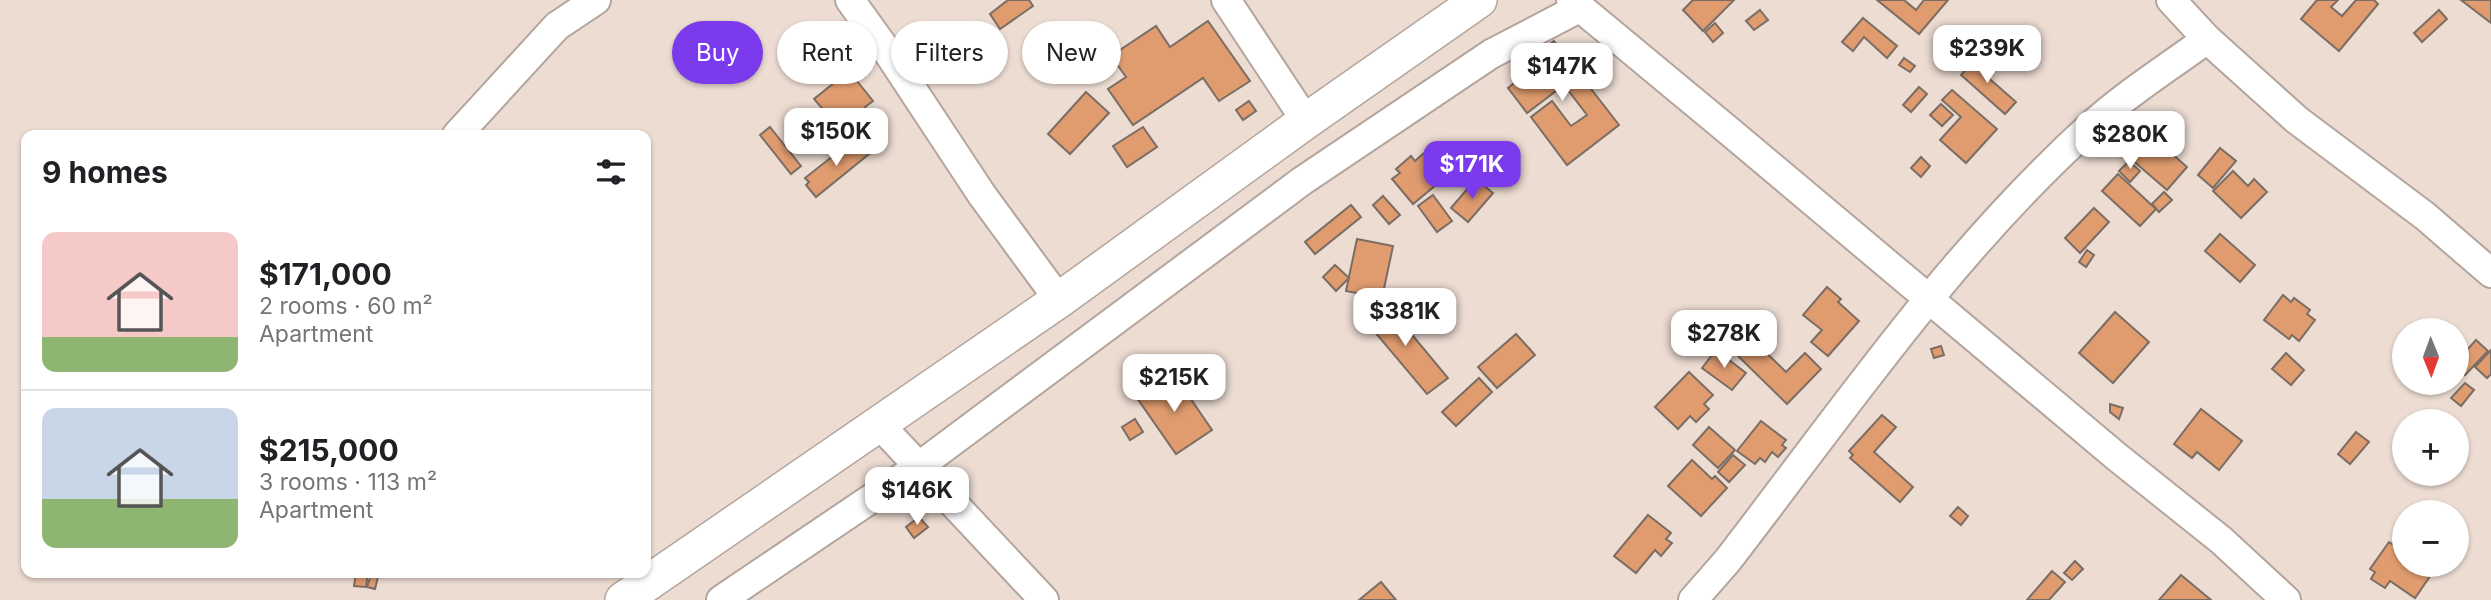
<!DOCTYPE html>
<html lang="en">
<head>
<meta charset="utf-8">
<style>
	:root { --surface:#fff; --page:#f2f2f2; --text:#202124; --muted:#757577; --line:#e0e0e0; --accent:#7c3aed }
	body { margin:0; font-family:Inter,sans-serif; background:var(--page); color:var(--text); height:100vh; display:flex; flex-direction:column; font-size:26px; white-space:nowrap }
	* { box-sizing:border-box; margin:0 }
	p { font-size:23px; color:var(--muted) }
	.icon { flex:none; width:38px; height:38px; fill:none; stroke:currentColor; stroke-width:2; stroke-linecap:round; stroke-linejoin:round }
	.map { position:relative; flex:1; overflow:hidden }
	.side { position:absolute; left:21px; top:130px; width:630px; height:448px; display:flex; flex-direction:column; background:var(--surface); border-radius:14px; box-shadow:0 2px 5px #0004 }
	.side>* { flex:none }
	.banner { position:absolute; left:672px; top:21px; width:665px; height:63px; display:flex; gap:14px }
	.needle { width:46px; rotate:179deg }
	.buttons { position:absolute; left:2392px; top:318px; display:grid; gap:14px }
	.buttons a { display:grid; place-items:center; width:77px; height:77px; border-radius:50%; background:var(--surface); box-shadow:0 2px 5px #0004; font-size:35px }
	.price { position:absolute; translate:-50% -60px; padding:0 16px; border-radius:14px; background:#fff; color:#222; font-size:23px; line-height:46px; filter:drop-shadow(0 2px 4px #0008) }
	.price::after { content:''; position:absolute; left:50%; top:42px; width:21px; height:16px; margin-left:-10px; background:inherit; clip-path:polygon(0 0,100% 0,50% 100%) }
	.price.on { background:var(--accent); color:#fff }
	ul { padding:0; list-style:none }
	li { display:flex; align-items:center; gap:21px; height:175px; padding:0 21px }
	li+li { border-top:2px solid var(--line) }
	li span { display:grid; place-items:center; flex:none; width:196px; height:140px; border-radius:14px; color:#555 }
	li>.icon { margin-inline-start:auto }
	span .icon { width:84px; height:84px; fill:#fffc; stroke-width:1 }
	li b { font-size:30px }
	h2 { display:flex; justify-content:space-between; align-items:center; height:84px; padding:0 21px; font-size:30px }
	.pill { padding:0 24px; border-radius:32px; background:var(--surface); box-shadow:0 2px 5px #0004; font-size:24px; line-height:63px }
	.pill.on { background:var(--accent); color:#fff }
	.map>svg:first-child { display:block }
	.building { fill:#e09c6f; stroke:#7b6d64; stroke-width:2 }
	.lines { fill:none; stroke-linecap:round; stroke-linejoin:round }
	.minor-casing { stroke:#b4a59c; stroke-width:32 }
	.tertiary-casing { stroke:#b4a59c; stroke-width:38 }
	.minor { stroke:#fff; stroke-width:28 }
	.tertiary { stroke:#fff; stroke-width:35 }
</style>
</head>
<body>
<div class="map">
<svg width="2491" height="600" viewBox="0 0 2491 600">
	<rect width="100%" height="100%" fill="#ecdcd2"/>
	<g class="building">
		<path d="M1008,0h21l4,6 -33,23 -10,-15z"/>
		<path d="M1693,0h41l-31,31 -20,-21z"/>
		<path d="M1877,0h27l12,10 8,-10h24l-29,34z"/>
		<path d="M2317,0h21l-7,7 11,9 14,-16h18l4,4 -39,47 -38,-32z"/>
		<path d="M2461,0h30v23z"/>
		<path d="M1760,10l8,10 -14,10 -8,-9z"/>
		<path d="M2439,10l8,9 -25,23 -8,-9z"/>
		<path d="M1863,18l34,28 -10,12 -23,-21 -11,14 -11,-9z"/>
		<path d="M1208,21l42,60 -31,20 -16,-23 -70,47 -25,-36 18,-12 -15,-21 45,-30 14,21z"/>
		<path d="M1715,23l8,10 -10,9 -8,-10z"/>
		<path d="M1554,41l65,84 -52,40 -36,-48 21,-16 19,25 16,-11 -23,-30 -37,28 -19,-25 15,-12 -6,-7z"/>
		<path d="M1978,56l11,9 -6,8 33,29 -11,12 -44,-39z"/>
		<path d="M1904,58l11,8 -5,6 -11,-7z"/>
		<path d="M849,71l24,30 -8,6 10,13 -20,17 -4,-5 -5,4 -32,-37z"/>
		<path d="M1919,87l8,7 -16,18 -8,-7z"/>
		<path d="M1952,90l45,39 -31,34 -26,-23 21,-23 -19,-17z"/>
		<path d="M1086,92l23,21 -39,41 -22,-20z"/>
		<path d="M1249,101l7,10 -13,9 -7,-10z"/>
		<path d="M1941,104l12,11 -11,11 -12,-11z"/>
		<path d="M770,127l31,39 -10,8 -31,-39z"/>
		<path d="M1143,127l14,20 -30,20 -14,-21z"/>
		<path d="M2152,136l35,31 -20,23 -36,-31z"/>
		<path d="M852,141l3,5 5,-4 9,12 -53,43 -10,-12 3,-3 -4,-4z"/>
		<path d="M1433,145l21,25 -41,34 -21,-25 8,-6 -4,-4 15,-13 4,5z"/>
		<path d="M2220,148l16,13 -23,27 -15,-13z"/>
		<path d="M1921,157l9,9 -9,11 -10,-9z"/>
		<path d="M2129,161l11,10 -10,11 -11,-11z"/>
		<path d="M2233,171l15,15 6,-7 13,13 -26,26 -28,-27z"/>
		<path d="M2118,174l38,35 -16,17 -38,-35z"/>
		<path d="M1476,179l17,14 -25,29 -17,-14z"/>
		<path d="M2164,192l8,8 -13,12 -7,-8z"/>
		<path d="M1433,195l19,26 -15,11 -19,-26z"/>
		<path d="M1383,196l17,19 -11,9 -16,-19z"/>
		<path d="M1351,205l10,12 -46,37 -10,-12z"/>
		<path d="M2094,208l15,14 -29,31 -15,-15z"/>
		<path d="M2220,234l35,31 -15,17 -35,-31z"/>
		<path d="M1357,239l36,7 -11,52 -36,-7z"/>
		<path d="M2087,250l7,5 -8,12 -7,-5z"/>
		<path d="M1335,265l14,13 -13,13 -13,-14z"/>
		<path d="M1827,287l14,12 -3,3 21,19 -31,35 -17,-14 11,-12 -19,-15z"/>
		<path d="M2283,295l8,7 3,-4 16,12 -3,4 8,6 -16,21 -7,-6 -3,4 -25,-19z"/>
		<path d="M1384,301l64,77 -21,16 -64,-76z"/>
		<path d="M2115,312l34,30 -36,41 -34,-30z"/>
		<path d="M1516,334l19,21 -38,33 -19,-21z"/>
		<path d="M1751,338l35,34 19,-19 16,16 -34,35 -52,-51z"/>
		<path d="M2476,340l12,11 -23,24 -8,-7v-7z"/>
		<path d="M1941,346l3,9 -10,3 -3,-9z"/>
		<path d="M1716,350l30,23 -14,17 -30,-22z"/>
		<path d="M2491,350v24l-4,4 -12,-11z"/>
		<path d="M2286,353l18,17 -13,15 -19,-16z"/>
		<path d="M1689,372l24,23 -9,9 5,5 -13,13 -6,-6 -12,13 -23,-22z"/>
		<path d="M1173,373l39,57 -36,24 -39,-56z"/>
		<path d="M1479,378l13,14 -36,34 -14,-14z"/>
		<path d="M2465,383l9,7 -13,16 -10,-8z"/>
		<path d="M2110,404l13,4 -4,11 -9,-7z"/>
		<path d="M2201,409l41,32 -23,29 -22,-18 -5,6 -18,-14z"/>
		<path d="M1882,415l14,12 -22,25 39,35 -13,15 -50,-44 3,-3 -4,-4z"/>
		<path d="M1135,419l8,13 -13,8 -8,-13z"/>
		<path d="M1761,421l25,19 -4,5 4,3 -8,9 -6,-5 -7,10 -5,-4 -5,6 -18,-13z"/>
		<path d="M1709,427l26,23 -17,18 -25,-23z"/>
		<path d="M2356,432l13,10 -19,22 -12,-10z"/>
		<path d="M1733,455l12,10 -16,17 -11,-10z"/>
		<path d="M1692,460l20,19 3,-3 12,12 -26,28 -33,-30z"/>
		<path d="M1958,507l10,9 -7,9 -11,-9z"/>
		<path d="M1648,515l23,18 -5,6 6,4 -11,13 -6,-6 -19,23 -22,-17z"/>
		<path d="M919,517l9,10 -14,11 -8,-11z"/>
		<path d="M2389,542l15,10v13h20l9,7 -18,26 -25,-17 -5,7 -14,-9 4,-7 -5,-3z"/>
		<path d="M2075,561l8,8 -11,11 -8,-7z"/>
		<path d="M2052,571l13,11 -16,18h-22z"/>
		<path d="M356,572h12l-2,15 -12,-1z"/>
		<path d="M371,575l7,2 -3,12 -8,-2z"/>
		<path d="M2181,575l30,25h-52z"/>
		<path d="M1381,582l15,18h-37z"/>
	</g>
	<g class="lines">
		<defs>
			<g id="minor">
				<path d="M850,0l39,54 93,141 77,105"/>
				<path d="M1226,0l80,121"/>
				<path d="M1571,0l164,136 382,321 104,83 65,60"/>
				<path d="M2171,0l36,39 90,81 128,96 66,57"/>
				<path d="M457,135l100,-109 39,-26"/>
				<path d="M878,423l166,177"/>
				<path d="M721,600l197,-133 384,-286 189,-127 88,-46"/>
				<path d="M1693,600l35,-40c115,-149 223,-308 364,-435 34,-31 77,-58 115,-86"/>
			</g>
			<path id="tertiary" d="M623,600l436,-300 247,-179 173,-121"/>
		</defs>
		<use href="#minor" class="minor-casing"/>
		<use href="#tertiary" class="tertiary-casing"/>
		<use href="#minor" class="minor"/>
		<use href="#tertiary" class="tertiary"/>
	</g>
</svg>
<div class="buttons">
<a><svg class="needle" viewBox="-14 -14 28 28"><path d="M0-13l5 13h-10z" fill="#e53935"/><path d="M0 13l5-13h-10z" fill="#757577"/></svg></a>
<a>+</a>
<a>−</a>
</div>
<b class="price" style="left:1987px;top:85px">$239K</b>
<b class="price" style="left:1562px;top:103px">$147K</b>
<b class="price" style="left:836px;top:168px">$150K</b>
<b class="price" style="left:2130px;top:171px">$280K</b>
<b class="price on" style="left:1472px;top:201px">$171K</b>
<b class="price" style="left:1405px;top:348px">$381K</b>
<b class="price" style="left:1724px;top:370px">$278K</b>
<b class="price" style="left:1174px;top:414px">$215K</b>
<b class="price" style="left:917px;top:527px">$146K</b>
<div class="banner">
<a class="pill on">Buy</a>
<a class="pill">Rent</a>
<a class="pill">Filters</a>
<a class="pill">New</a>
</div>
<section class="side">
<h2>9 homes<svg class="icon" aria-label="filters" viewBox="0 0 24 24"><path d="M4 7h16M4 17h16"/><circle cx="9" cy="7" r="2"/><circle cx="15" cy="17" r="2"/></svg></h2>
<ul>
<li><span style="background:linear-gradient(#f6c9c9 75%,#8fb573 0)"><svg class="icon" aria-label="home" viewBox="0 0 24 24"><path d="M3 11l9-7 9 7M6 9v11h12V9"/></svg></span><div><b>$171,000</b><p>2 rooms · 60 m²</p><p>Apartment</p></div></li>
<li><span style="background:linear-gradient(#c9d6e8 65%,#8fb573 0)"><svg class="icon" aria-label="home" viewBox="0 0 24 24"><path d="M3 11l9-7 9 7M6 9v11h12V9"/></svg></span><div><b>$215,000</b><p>3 rooms · 113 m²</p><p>Apartment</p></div></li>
</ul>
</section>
</div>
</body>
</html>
